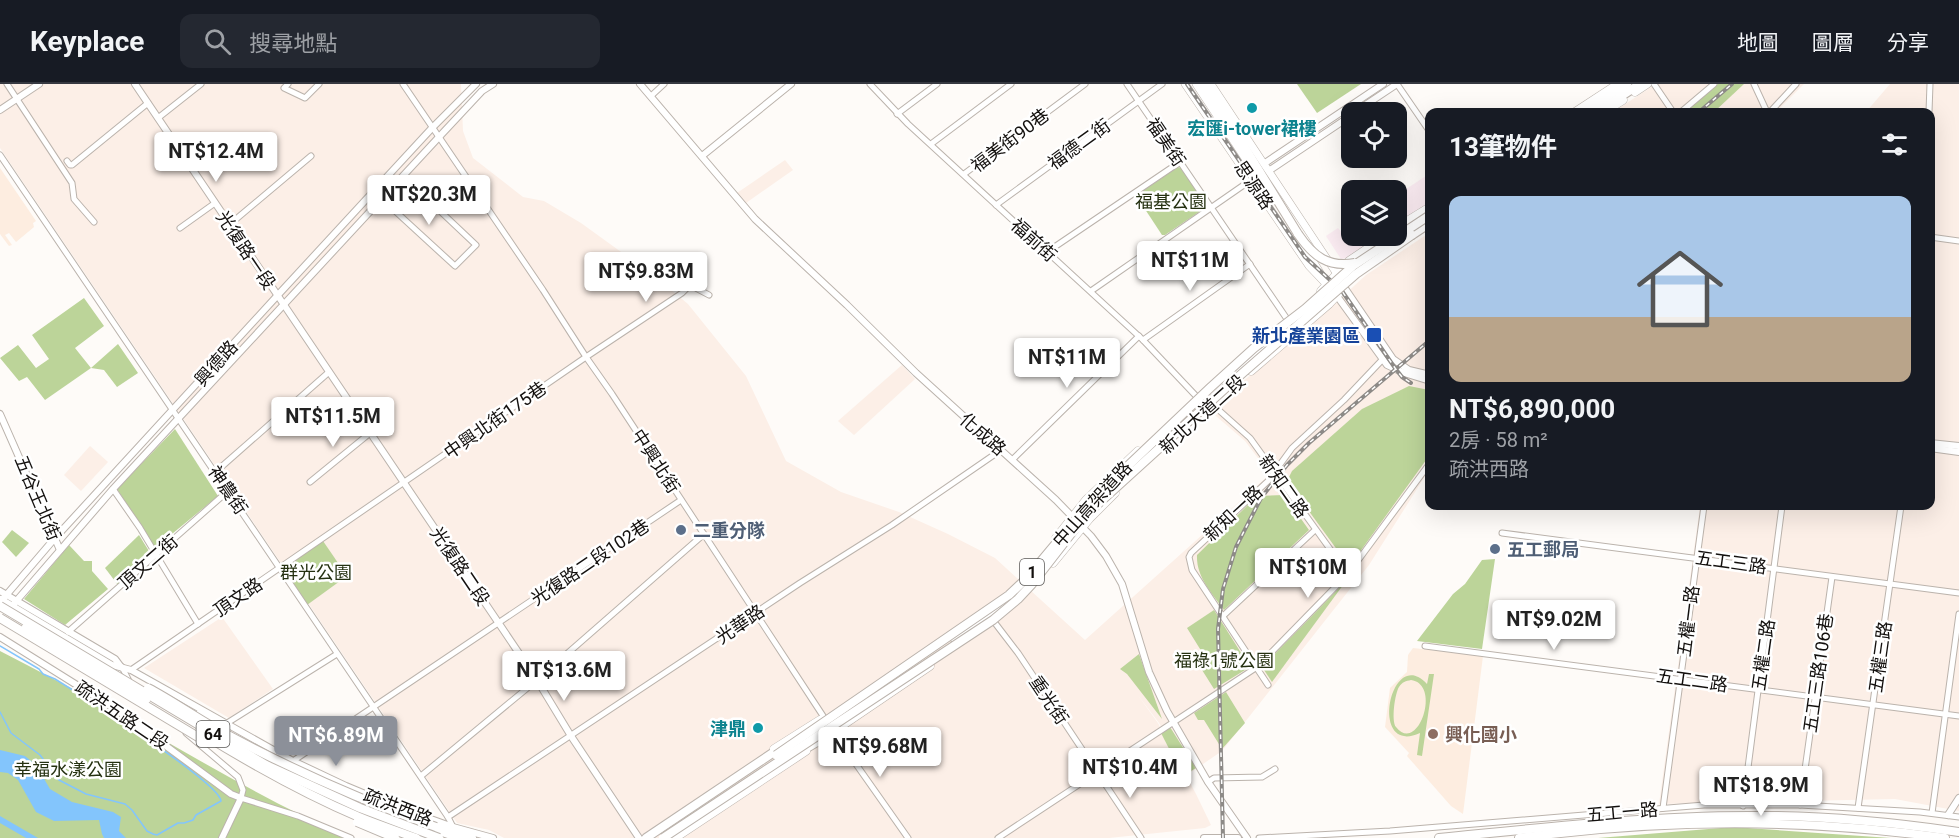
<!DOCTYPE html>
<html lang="zh-TW">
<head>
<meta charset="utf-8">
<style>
	:root { --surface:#171b24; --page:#242831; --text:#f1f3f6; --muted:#9ea1a6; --line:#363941; --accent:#8c9099 }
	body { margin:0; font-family:Roboto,"Noto Sans TC",sans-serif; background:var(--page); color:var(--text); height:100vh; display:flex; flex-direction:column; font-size:22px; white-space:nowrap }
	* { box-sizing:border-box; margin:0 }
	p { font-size:20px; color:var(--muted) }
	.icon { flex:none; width:33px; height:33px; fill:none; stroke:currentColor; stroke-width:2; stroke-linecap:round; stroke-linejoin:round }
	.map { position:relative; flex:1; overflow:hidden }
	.sheet { position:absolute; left:1425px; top:24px; width:510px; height:402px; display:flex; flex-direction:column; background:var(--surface); border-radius:12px; box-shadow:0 6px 24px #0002 }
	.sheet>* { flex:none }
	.tools { position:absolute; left:1341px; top:18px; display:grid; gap:12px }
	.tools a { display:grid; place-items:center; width:66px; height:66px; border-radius:12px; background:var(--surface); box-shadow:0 6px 24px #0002; font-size:30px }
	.price { position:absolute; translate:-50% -51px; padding:0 14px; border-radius:6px; background:#fff; color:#222; font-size:20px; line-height:39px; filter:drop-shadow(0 2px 3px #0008) }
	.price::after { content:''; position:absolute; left:50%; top:36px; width:18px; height:14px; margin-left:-9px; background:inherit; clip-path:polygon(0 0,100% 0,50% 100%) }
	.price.active { background:var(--accent); color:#fff }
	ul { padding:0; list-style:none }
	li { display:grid; align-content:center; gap:12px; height:318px; padding:0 24px }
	li span { display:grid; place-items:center; height:186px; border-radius:12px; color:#555 }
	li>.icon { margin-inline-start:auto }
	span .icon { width:108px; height:108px; fill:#fffc; stroke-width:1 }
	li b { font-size:26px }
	h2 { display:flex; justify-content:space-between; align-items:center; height:72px; padding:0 24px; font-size:26px }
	header { display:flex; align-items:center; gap:36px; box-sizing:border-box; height:84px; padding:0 30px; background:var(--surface); border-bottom:2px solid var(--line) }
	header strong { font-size:28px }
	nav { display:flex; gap:33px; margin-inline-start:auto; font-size:21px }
	.search { width:420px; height:54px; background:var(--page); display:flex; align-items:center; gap:15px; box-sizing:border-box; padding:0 21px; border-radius:12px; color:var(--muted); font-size:22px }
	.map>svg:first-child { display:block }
	.commercial { fill:#fcedf3 }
	.industrial { fill:#fcefe7 }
	.built { fill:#fdede0 }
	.green { fill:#bcd499; fill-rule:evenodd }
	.water { fill:#83c5fc }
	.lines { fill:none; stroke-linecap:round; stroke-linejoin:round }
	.stream { stroke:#83c5fc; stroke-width:1.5 }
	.minor-casing { stroke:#bbb3ac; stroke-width:7 }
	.tertiary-casing { stroke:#bbb3ac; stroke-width:8 }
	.secondary-casing { stroke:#bbb3ac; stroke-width:8 }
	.primary-casing { stroke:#bbb3ac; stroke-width:9 }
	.trunk-casing { stroke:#bbb3ac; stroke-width:10 }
	.minor { stroke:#fff; stroke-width:5 }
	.tertiary { stroke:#fff; stroke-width:6 }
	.secondary { stroke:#fff; stroke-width:7 }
	.primary { stroke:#fff; stroke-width:8 }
	.trunk { stroke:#fff; stroke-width:8 }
	.rail-casing { stroke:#8d8a87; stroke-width:4 }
	.rail { stroke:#fff; stroke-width:1.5; stroke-dasharray:4.5; stroke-linecap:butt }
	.trunk-bridge-casing { stroke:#bbb3ac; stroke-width:10; stroke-linecap:butt }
	.trunk-bridge { stroke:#fff; stroke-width:8 }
	.culture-dot { fill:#0f9aa8; stroke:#fff; stroke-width:2 }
	.transit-dot { fill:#1a4fb4; stroke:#fff; stroke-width:2 }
	.service-dot { fill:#5c6f8a; stroke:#fff; stroke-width:2 }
	.education-dot { fill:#8d6e63; stroke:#fff; stroke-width:2 }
	.labels { text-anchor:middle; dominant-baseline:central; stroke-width:5; stroke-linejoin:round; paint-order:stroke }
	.shield { fill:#fff; stroke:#5a5856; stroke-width:1.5 }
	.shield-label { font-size:16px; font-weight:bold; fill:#13100e }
	.culture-label { font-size:18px; font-weight:bold; fill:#0d838f; stroke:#fff }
	.street-label { font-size:18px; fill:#13100e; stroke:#fff }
	.park-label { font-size:18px; fill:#253111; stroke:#fff }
	.transit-label { font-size:18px; font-weight:bold; fill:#164399; stroke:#fff; text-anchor:end }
	.service-label { font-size:18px; font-weight:bold; fill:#4e5e75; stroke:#fff; text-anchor:start }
	.education-label { font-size:18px; font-weight:bold; fill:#785e54; stroke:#fff; text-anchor:start }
</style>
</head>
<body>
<header>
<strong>Keyplace</strong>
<div class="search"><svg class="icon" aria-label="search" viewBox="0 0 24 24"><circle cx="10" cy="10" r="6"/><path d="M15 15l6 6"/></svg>搜尋地點</div>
<nav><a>地圖</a><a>圖層</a><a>分享</a></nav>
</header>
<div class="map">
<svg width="1959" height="754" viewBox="0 0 1959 754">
	<rect width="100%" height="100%" fill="#fefbf8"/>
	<g class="commercial">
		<path d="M1429,90v30l-32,21v-30z"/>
		<path d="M1338,144l11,13 9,-5h23l-34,22 -6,1 -15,-23z"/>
	</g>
	<g class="industrial">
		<path d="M0,0h461l2,47 10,27 50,39 21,4 37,22 72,52 35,29 58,72 40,85 55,31 58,20 49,22 47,24 90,82 185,-166 -25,-33 -36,-31 122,-103 35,-32 63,-42v237l-60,95 -147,186 -35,24 -28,-52 -22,-29 21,29 38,71 15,31 -6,3 -96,10h-605l-15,-8 -32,-7 -457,-675z"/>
		<path d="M1656,0h148l-28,28h-163z"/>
		<path d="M1890,0h69v727l-64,-12 -236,5 41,-298h230v-394h-64z"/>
		<path d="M785,76l8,10 -47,33 -9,-10z"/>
		<path d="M902,281l13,14 -61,56 -16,-14z"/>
		<path d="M90,362l18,16 -27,29 -17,-16z"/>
		<path d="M222,533l51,72 -44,29 -85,-50z"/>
	</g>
	<g class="built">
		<path d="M0,84l36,53 -3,2 1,4 -18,15 -7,-9 -4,2 7,10 -3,1 -9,-12z"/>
		<path d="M1413,564l70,8 -20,158 -12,-8 -44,-50 2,-3 -24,-26 5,-39 17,-16 1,-17z"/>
	</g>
	<g class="green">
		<path d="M1297,0h64l-44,29z"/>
		<path d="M1718,0h26l-30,28h-29z"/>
		<path d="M1178,83l4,1 24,36 -1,4 -40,27h-3l-25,-38 1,-3z"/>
		<path d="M84,214l20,28 -29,22 16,20 27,-24 20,29 -21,14 -13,-17 -13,-2 -46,32 -18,-23 -8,4 -19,-23 18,-13 18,23 13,-9 -17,-24z"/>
		<path d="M1409,302l20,4v66l-75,104 -8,2 -59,-81 5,-10 70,-62z"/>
		<path d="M175,345l43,67 -63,52 -38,-59z"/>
		<path d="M1284,411l25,35 -85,80c-12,-17 -28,-33 -27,-55l60,-59z"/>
		<path d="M12,446l17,13 -13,14 -14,-15z"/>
		<path d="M139,451l13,21 -34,29 -13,-17z"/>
		<path d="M323,457l24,35 -40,29 -24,-36z"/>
		<path d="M69,461l15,16h8v10l16,18 -43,36 -41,-26z"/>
		<path d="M1495,475l-13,90 -65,-8 36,-47 12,-10 17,-24z"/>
		<path d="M1346,497l-74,101 -10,-15z"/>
		<path d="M1214,526l36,57 -36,22 -17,-27 8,-5 -18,-29z"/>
		<path d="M0,567c38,20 76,39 113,60 78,44 156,92 238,127h-351z"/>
		<path d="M1139,570l23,65 -35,-45 -7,-5z"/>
		<path d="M1429,590h5l-12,82 -5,-1 3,-22c-52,24 -30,-89 7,-49zM1411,596c31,4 7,75 -15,47 -5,-6 -1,-34 3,-40 3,-5 7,-6 12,-7z"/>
		<path d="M1226,608l19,31 -23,26 -18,-29h-6l-4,-7z"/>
		<path d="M1170,643l26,41 -13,8 -22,-43z"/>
		<path d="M1733,743l158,11h-293z"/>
	</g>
	<g class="water">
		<path d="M0,666l25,6 11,9 14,24 22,13 41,10 8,5 -2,14 7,7h-22l-2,-4 -3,-14 -45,1 -18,-9 -18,-32 -10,-7 -8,-1z"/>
		<path d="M0,732l38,22h-12l-26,-15z"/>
	</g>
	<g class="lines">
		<g class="stream">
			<path d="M0,562l39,23 4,5 12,5 53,33"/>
			<path d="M0,628l11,21 29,22 19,25 27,14 39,10 7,6 15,21 6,3 4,1 21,-12h6l9,-3 3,-5 25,-14c-1,-15 -86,-70 -103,-82"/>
		</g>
		<defs>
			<g id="minor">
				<path d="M7,0l65,99 2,16 20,23"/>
				<path d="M288,0l-4,4 21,10 14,-14"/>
				<path d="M403,0l140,206 43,67 26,37 215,328"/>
				<path d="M870,0l38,40 235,216 54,57"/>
				<path d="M1127,0l160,235"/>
				<path d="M1397,0l33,48"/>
				<path d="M1654,0l19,28"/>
				<path d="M1754,0l13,28"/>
				<path d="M651,12l13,-12"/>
				<path d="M1681,28l33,-28"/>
				<path d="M1770,28l26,-28"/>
				<path d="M1929,28l1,-28"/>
				<path d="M897,30l40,-30"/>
				<path d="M158,34l43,-34"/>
				<path d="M931,60l80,-60"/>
				<path d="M0,71l448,662 5,10"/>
				<path d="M67,77l3,4h2l76,-62"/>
				<path d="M964,90l121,-90"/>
				<path d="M382,115l73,67 21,-21 -73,-69"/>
				<path d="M996,121l166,-121"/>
				<path d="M229,141l82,-69"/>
				<path d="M180,144l35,-25"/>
				<path d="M1930,153l29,4"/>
				<path d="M1047,168l133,-90"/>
				<path d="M1091,207l160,-111"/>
				<path d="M1143,256l107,-76"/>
				<path d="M1212,320l38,34 98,136"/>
				<path d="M1012,376l127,-124"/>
				<path d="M220,384l109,-96"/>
				<path d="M310,398l60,-49"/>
				<path d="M113,405l27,39 58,96"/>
				<path d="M1502,449l457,60"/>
				<path d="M1223,532l92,-86"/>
				<path d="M995,539l23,30 123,185"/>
				<path d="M68,548l160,-141"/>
				<path d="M1425,562l534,70"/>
				<path d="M122,583l8,16"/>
				<path d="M131,586l455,-313 96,-64 8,-8 19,10"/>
				<path d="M1268,601l-76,-115 -3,-13 2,-4 77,-72 24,-33 52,-48 38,-40"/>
				<path d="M224,641l113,-71"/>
				<path d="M832,646l76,108"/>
				<path d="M186,649l52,44 5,13 -2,8 57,18 53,22"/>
				<path d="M293,677l388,-261"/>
				<path d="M421,692l116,-96 167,-146"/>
				<path d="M1208,698l6,-4 48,-1 13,-8"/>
				<path d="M1800,721l32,-228"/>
				<path d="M1743,722l39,-300"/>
				<path d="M1663,724l41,-302"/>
				<path d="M1858,724l43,-302"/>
				<path d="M1932,729l27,-199"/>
				<path d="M448,733l352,-234 92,-58 109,-75"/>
				<path d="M998,754l259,-171 91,-93 82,-111"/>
				<path d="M1259,754l131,-7 314,-26h96l120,7 39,5"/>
			</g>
			<g id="tertiary">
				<path d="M135,0l402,596 34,56 68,102"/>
				<path d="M640,0l115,135 92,86 69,68 140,127 35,36 15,20 16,28 27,88 18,39 41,71 39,56"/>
				<path d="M0,26l39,-26"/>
				<path d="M1355,28l42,-28"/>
				<path d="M702,72l89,-72"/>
				<path d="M1265,79l118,-79"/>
				<path d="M1270,86l82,-55"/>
				<path d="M1344,203l49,72 16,11 21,5"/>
				<path d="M1337,212l50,69 17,8 26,8"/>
				<path d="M0,330l60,136"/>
				<path d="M1930,359l29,3"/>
				<path d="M1930,364l29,4"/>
				<path d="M0,507l115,68 6,8"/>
				<path d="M1,515l111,66 19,5 162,91 53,25 43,18 64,23 40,11"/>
				<path d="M2,516l53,-62 222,-242 155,-168 44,-44"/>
				<path d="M12,522l101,-117 326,-352 43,-46 11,-7"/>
				<path d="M0,553l120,75 111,82 10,4 -19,40"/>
				<path d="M200,628l23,17"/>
				<path d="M353,715l39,17 65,22"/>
				<path d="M1948,731l11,-17"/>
				<path d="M1204,754h34"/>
			</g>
			<g id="secondary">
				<path d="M1185,0l124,182 20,21"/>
				<path d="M1196,0l74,112"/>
				<path d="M1211,0l128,193"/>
				<path d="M1303,161l21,34"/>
			</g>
			<g id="primary">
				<path d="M1635,8l12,-8"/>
				<path d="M1575,28l43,-28"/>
				<path d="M1604,28l19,-12"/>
				<path d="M1396,144l34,-21"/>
				<path d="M1321,207l28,-30 37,-25"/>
				<path d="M1251,287l78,-67 14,-15"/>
				<path d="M1056,454l30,-38 52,-49"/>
				<path d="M1053,479l37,-45 25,-25"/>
				<path d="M818,658l112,-76"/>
				<path d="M774,665l46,-29"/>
				<path d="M675,754l131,-87"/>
			</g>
			<g id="trunk">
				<path d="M1203,0l30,44 65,106"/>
				<path d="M1584,28l43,-28"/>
				<path d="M1597,28l43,-28"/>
				<path d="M1412,151l18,-12"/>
				<path d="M1197,321l98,-83"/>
				<path d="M955,555l33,-22 29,-25"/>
				<path d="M800,668l22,-13"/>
				<path d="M436,743l36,11"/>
				<path d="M411,749l14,5"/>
				<path d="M646,754l134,-90"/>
				<path d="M1439,754c103,-10 207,-22 310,-22 71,-1 141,6 210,16"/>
				<path d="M1519,754c141,-19 285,-20 426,0"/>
			</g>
		</defs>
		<use href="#minor" class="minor-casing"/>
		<use href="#tertiary" class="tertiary-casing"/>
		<use href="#secondary" class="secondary-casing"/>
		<use href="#primary" class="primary-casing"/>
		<use href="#trunk" class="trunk-casing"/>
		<use href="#minor" class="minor"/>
		<use href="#tertiary" class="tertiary"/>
		<use href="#secondary" class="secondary"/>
		<use href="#primary" class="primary"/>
		<use href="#trunk" class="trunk"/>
		<defs>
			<g id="rail">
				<path d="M1187,0l118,173 37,34 53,77 7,9 9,6"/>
				<path d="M1699,28l33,-28"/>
				<path d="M1223,754l-5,-209 5,-40 13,-42 25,-49 26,-33 22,-22 121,-103"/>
			</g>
		</defs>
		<use href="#rail" class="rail-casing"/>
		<use href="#rail" class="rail"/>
		<defs>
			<g id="trunk-bridge">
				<path d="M1298,150c15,22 30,34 57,29"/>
				<path d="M0,522l266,159 94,43 79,30"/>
				<path d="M0,534l208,125"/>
				<path d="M26,543l120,73"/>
				<path d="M148,604c23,12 44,27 67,40 71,39 145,72 221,99"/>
				<path d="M203,650c50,31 102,60 156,83 19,8 38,14 57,21"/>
				<path d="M776,671l233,-160 18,-17 66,-79 118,-112 43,-39 51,-39 48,-43 77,-51"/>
				<path d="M357,738l38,16"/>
				<path d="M663,754l330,-218 25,-21 14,-15 52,-67 16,-15 130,-118 126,-110 56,-39"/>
			</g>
		</defs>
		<use href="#trunk-bridge" class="trunk-bridge-casing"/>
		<use href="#trunk-bridge" class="trunk-bridge"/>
	</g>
	<g class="culture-dot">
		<circle cx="1252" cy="24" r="6"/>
		<circle cx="758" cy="644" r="6"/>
	</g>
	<rect class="transit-dot" x="1366" y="243" width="16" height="16" rx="3"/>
	<g class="service-dot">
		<circle cx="681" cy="446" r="6"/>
		<circle cx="1495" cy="465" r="6"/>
	</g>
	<circle class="education-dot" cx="1433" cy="650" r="6"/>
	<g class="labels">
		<g class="shield">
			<rect x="1020" y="475" width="24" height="26" rx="4.5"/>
			<rect x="196.5" y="637" width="33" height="26" rx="4.5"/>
		</g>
		<g class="shield-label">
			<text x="1032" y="488">1</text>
			<text x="213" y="650">64</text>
		</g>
		<g class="culture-label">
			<text x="1252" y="44">宏匯i-tower裙樓</text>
			<text x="746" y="644" text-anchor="end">津鼎</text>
		</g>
		<g class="street-label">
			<text transform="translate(1010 56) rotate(-37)">福美街90巷</text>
			<text transform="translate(1166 58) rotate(56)">福美街</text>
			<text transform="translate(1079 60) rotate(-36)">福德二街</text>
			<text transform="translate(1254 101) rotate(56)">思源路</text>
			<text transform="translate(1034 156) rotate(42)">福前街</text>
			<text transform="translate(246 166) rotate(56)">光復路一段</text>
			<text transform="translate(216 279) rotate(-48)">興德路</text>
			<text transform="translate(1202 330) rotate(-42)">新北大道二段</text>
			<text transform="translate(495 336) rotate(-35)">中興北街175巷</text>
			<text transform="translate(983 350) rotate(41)">化成路</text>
			<text transform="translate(656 377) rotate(57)">中興北街</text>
			<text transform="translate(1284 402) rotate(55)">新知二路</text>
			<text transform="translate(228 406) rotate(56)">神農街</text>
			<text transform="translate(38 414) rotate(67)">五谷王北街</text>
			<text transform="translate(1092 420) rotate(-48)">中山高架道路</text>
			<text transform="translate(1233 429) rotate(-43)">新知一路</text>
			<text transform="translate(148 478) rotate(-41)">頂文二街</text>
			<text transform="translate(590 478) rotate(-34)">光復路二段102巷</text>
			<text transform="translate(1731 478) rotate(8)">五工三路</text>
			<text transform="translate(460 482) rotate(56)">光復路二段</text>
			<text transform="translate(238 513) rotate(-34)">頂文路</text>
			<text transform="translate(1688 537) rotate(-83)">五權一路</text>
			<text transform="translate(740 540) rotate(-34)">光華路</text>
			<text transform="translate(1763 571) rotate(-82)">五權二路</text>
			<text transform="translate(1880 573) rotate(-82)">五權三路</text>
			<text transform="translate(1818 589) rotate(-82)">五工三路106巷</text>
			<text transform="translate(1692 596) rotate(8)">五工二路</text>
			<text transform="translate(1049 616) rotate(56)">重光街</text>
			<text transform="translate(122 631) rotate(34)">疏洪五路二段</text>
			<text transform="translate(398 723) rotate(21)">疏洪西路</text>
			<text transform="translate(1622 728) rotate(-5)">五工一路</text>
		</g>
		<g class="park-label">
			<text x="1171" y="117">福基公園</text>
			<text x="316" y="488">群光公園</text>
			<text x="1224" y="576">福祿1號公園</text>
			<text x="68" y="685">幸福水漾公園</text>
		</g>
		<g class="transit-label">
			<text x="1360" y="251">新北產業園區</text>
		</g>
		<g class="service-label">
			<text x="693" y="446">二重分隊</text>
			<text x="1507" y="465">五工郵局</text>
		</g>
		<g class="education-label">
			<text x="1445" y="650">興化國小</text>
		</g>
	</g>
</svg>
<div class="tools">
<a><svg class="icon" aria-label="locate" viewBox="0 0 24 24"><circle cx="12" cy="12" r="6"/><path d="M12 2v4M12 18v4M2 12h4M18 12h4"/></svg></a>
<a><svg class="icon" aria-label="layers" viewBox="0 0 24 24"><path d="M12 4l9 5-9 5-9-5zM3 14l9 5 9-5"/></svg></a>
</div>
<b class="price" style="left:216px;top:99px">NT$12.4M</b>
<b class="price" style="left:429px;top:142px">NT$20.3M</b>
<b class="price" style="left:1190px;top:208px">NT$11M</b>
<b class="price" style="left:646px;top:219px">NT$9.83M</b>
<b class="price" style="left:1067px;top:305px">NT$11M</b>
<b class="price" style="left:333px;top:364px">NT$11.5M</b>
<b class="price" style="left:1308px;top:515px">NT$10M</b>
<b class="price" style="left:1554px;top:567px">NT$9.02M</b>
<b class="price" style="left:564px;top:618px">NT$13.6M</b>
<b class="price active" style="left:336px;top:683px">NT$6.89M</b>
<b class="price" style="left:880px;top:694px">NT$9.68M</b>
<b class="price" style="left:1130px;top:715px">NT$10.4M</b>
<b class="price" style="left:1761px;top:733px">NT$18.9M</b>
<section class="sheet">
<h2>13筆物件<svg class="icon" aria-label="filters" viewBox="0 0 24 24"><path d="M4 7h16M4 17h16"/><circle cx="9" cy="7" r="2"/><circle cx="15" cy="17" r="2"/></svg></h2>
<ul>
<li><span style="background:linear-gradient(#a9c7e8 65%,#b9a48a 0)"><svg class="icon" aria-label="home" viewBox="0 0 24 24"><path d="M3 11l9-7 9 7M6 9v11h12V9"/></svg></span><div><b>NT$6,890,000</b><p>2房 · 58 m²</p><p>疏洪西路</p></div></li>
</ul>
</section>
</div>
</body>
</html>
